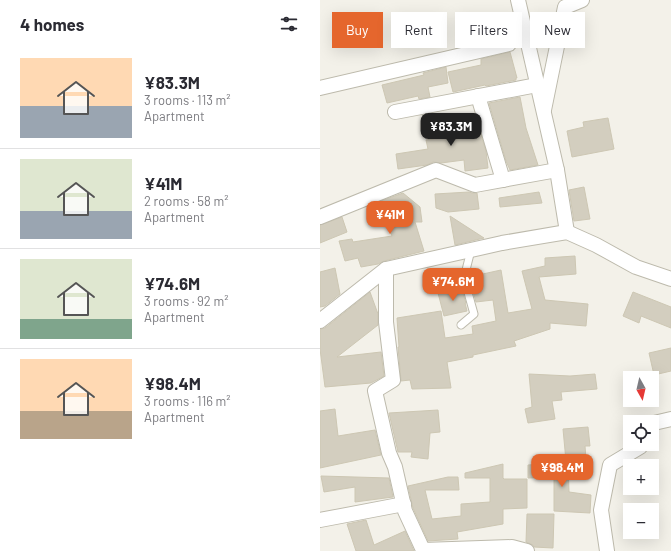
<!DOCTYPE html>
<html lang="en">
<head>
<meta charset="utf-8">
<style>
	:root { --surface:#fff; --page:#f7f7f7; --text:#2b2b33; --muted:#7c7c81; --line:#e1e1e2; --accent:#e5662d }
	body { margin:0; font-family:Barlow,sans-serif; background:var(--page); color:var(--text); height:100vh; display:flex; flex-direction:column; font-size:15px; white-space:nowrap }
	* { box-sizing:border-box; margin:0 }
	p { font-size:13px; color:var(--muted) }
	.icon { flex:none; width:22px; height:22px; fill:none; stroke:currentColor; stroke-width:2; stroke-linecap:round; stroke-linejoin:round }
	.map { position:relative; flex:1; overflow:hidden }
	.drawer { display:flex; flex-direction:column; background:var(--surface); width:320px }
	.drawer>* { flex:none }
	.hud { position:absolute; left:12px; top:12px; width:279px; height:36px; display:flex; gap:8px }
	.needle { width:26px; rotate:172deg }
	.controls { position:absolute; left:303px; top:371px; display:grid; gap:8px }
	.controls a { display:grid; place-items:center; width:36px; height:36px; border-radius:0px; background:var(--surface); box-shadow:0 4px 16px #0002; font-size:20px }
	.price { position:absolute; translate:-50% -34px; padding:0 9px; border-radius:8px; background:var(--accent); color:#fff; font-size:13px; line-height:26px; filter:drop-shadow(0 1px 2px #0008) }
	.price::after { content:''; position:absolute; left:50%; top:24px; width:12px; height:9px; margin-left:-6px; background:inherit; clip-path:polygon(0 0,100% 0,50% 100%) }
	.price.selected { background:#222; color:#fff }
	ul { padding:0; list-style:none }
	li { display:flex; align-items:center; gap:12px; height:100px; padding:0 20px }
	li+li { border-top:1px solid var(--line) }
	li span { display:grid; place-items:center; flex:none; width:112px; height:80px; border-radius:0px; color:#555 }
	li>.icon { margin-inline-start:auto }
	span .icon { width:48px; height:48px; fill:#fffc; stroke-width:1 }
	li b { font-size:17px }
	h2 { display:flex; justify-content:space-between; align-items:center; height:48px; padding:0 20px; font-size:17px }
	.chip { padding:0 14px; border-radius:0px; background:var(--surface); box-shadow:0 4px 16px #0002; font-size:14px; line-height:36px }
	.chip.selected { background:var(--accent); color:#fff }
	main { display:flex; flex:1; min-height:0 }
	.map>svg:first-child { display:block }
	.building { fill:#d3cebf; stroke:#cdc7b3 }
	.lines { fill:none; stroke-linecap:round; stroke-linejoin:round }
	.lane-casing { stroke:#bdbaac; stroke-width:9 }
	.street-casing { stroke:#bdbaac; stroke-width:16 }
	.lane { stroke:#fff; stroke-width:7 }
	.street { stroke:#fff; stroke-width:14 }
</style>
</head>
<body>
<main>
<section class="drawer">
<h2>4 homes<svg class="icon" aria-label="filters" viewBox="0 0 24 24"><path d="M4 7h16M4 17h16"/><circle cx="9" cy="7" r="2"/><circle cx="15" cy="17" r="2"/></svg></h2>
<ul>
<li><span style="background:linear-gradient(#ffd9b3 60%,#9aa5b1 0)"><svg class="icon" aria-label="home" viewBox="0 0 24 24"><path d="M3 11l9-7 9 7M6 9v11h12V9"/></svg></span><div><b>¥83.3M</b><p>3 rooms · 113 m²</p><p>Apartment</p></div></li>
<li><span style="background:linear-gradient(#dfe7d0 65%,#9aa5b1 0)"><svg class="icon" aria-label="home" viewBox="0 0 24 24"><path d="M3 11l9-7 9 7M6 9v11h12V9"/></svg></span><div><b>¥41M</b><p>2 rooms · 58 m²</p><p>Apartment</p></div></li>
<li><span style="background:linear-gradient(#dfe7d0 75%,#7fa58c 0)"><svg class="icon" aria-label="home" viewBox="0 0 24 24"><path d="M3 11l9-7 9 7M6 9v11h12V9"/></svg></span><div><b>¥74.6M</b><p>3 rooms · 92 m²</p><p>Apartment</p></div></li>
<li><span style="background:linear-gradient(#ffd9b3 65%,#b9a48a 0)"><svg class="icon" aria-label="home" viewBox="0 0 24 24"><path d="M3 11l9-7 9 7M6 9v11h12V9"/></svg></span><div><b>¥98.4M</b><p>3 rooms · 116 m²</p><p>Apartment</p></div></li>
</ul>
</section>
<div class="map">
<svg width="351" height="551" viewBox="0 0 351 551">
	<rect width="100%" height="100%" fill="#f3f1e9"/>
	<g class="building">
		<path d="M190,52l7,26h-1v2l-30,6 -1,-1 -32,7 -5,-20 33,-7v-6z"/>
		<path d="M126,67l2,16 -20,4 2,10 -11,2 -1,-3 -31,7 -5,-18 42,-10 -1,-2z"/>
		<path d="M200,97l6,31 12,37 -28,5 -4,-9 -17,-58z"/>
		<path d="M155,115l11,36 2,17 -23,3 -1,-11 -23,3 -8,-1 -6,3 -29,4 -2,-15 32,-5 -2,-9 16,-3 -3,-14z"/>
		<path d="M288,118l6,31 -42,8 -5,-26 17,-4 -1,-5z"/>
		<path d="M264,187l6,32 -16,2 -5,-31z"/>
		<path d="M149,192l3,1h5l2,16 -31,3 -12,-4 -1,-14z"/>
		<path d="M219,192l3,11 -42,4 -1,-9z"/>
		<path d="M83,193l17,14 2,15h-7l9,29 -40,10 -6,3 -17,3 -3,-9 -13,3 -6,-20 13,-2 1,3 39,-6 -3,-7h4l-12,-28z"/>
		<path d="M130,216l34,22 -29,7z"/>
		<path d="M22,217l5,15 -27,11v-18z"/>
		<path d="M255,256l1,18 -37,3 6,23 43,4 -2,22 -36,-3v6l-36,12 2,5 -43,9v2l-26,5 4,26 -39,1 -2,-9 -9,1 -3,-34h1l-2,-29 44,-7 4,27 28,-4 -1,-8 24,-5 -3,-21 -17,2 -7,-25 32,-7 7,43 24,-4 -10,-38 23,-5v-8z"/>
		<path d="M15,268l5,26 -15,12 -5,1v-35z"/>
		<path d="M141,287l5,16h-1l2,8 -23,5 -6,-23z"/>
		<path d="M50,292l8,22v11l-41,32 44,-5 3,24 -13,7 -46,4 -5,-38v-20l5,-1z"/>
		<path d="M313,292l38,15v21l-30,-12 -2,7 -16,-7z"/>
		<path d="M351,348v23l-17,4 -5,-22z"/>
		<path d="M209,374l41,2 25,-2 2,15 -36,3 1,8 -10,1 3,18 -27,4 -3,-14 7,-2z"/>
		<path d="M15,409l3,27 37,-6 6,25 -61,13v-57z"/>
		<path d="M118,410l2,22 -10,1 -2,26 -17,-2 1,-5h-14l-9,-39z"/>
		<path d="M268,427l2,19h-5l1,13 -20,2 -3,-32z"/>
		<path d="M248,463l1,29 22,3 -1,18 -36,-2v-34l-26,1v-13z"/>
		<path d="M183,464v14l1,1h23v29l-24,1v15l-46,8 1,7 -30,2 -15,-33 -5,-22 40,-9h10l1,13h-34l7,29 29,-3v-12l29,-2v-24h-25v-5z"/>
		<path d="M1,476l68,2 4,19 -38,5v-15l-31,5z"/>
		<path d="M207,514h27l-1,34 -19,-1 -1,-2 -7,-3z"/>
		<path d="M46,520l8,25 31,-14 9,20h-58l-9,-27z"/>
	</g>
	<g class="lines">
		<defs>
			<path id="lane" d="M141,325l13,-11 -10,-36 7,-28"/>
			<g id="street">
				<path d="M198,0l39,170 10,62"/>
				<path d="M0,88l189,-44"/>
				<path d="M158,96l25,84"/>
				<path d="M224,110l21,-103 17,-7"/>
				<path d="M75,112l142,-27"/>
				<path d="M0,217l116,-47 39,15 82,-15"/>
				<path d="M66,269v53l7,58 -18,11 14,62 6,14 10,44 18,39 89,-3 15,4"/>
				<path d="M0,321l66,-52 116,-26 65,-11 29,13 40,22 35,12"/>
				<path d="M332,426l2,-3 17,-4"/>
				<path d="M0,520l84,-16"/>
				<path d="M287,551l-6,-41 9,-45 30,-18 2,-3"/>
			</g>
		</defs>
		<use href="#lane" class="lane-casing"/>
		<use href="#street" class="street-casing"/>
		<use href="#lane" class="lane"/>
		<use href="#street" class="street"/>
	</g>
</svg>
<div class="controls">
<a><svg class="needle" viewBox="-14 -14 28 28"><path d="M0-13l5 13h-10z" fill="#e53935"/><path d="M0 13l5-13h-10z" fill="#7c7c81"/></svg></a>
<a><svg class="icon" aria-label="locate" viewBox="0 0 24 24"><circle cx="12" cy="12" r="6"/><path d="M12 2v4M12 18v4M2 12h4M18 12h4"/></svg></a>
<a>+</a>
<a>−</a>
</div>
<b class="price selected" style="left:131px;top:147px">¥83.3M</b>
<b class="price" style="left:70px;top:235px">¥41M</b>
<b class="price" style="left:133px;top:302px">¥74.6M</b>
<b class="price" style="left:242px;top:488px">¥98.4M</b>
<div class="hud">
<a class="chip selected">Buy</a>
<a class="chip">Rent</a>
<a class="chip">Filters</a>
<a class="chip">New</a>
</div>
</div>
</main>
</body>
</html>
